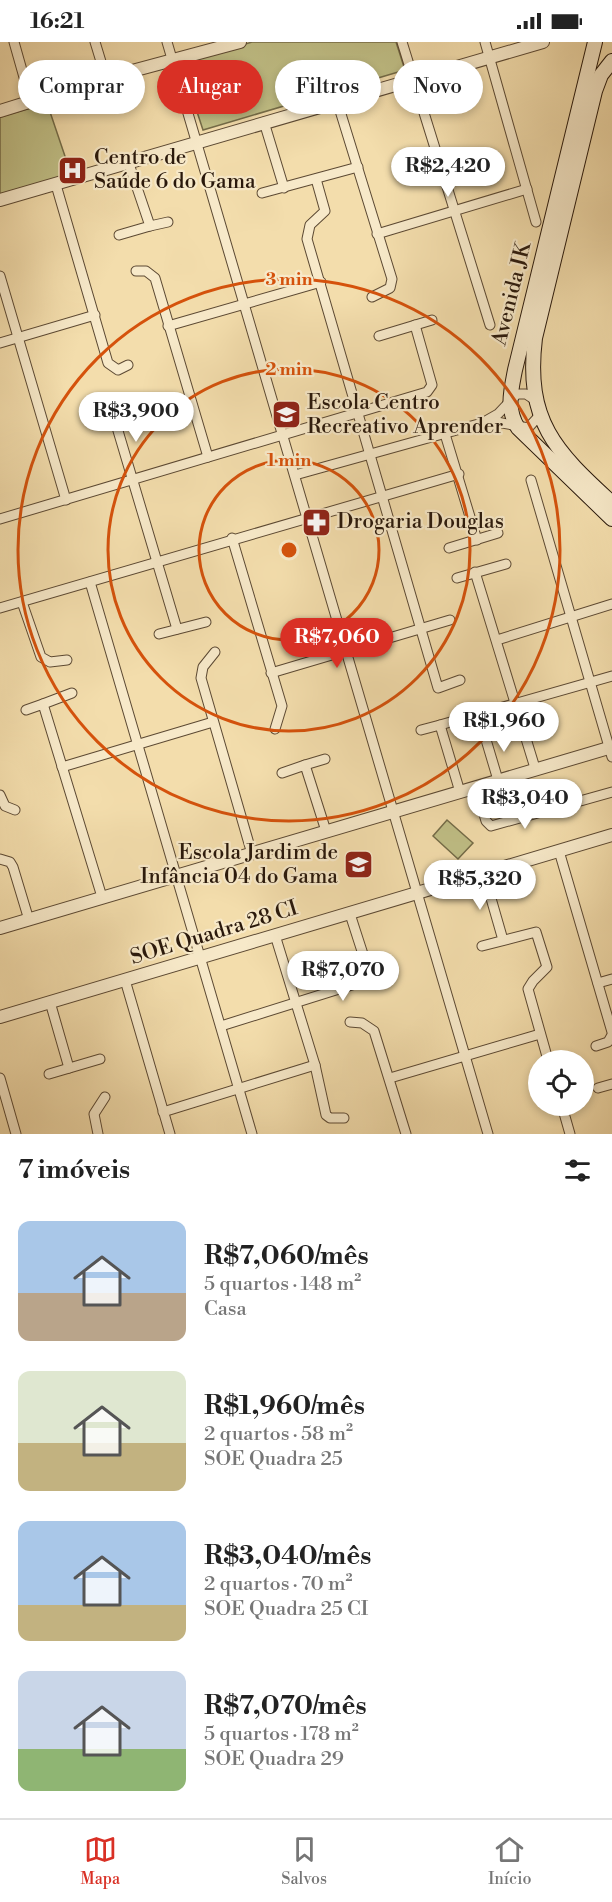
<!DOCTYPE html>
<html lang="pt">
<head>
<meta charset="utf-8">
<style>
	:root { --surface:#fff; --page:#f6f6f6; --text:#222; --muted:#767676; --line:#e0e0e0; --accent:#d93025 }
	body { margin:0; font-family:"Libre Bodoni",serif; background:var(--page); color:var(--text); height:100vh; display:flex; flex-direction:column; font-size:22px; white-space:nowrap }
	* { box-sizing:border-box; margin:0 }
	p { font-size:20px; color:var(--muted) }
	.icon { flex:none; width:33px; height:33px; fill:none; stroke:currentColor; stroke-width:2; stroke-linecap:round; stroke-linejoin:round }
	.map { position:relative; height:1092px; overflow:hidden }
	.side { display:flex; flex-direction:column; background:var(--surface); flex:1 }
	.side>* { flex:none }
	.top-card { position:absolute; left:18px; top:18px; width:576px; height:54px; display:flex; gap:12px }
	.buttons { position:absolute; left:528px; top:1008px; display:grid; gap:12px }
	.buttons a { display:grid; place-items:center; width:66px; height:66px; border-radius:50%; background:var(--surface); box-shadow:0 3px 9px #0003; font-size:30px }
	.price { position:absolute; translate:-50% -51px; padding:0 14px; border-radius:21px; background:#fff; color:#222; font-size:20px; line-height:39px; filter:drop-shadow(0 2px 3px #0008) }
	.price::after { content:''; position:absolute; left:50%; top:36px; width:18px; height:14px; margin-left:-9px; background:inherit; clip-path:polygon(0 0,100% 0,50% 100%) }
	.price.current { background:var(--accent); color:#fff }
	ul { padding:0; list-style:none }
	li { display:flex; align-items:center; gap:18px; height:150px; padding:0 18px }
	li span { display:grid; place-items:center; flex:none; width:168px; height:120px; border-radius:12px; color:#555 }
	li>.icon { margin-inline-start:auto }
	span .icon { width:72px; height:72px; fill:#fffc; stroke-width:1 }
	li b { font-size:26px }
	h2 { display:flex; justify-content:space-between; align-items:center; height:72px; padding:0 18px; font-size:26px }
	.pill { padding:0 21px; border-radius:27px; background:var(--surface); box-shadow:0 3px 9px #0003; font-size:21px; line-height:54px }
	.pill.current { background:var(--accent); color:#fff }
	.status { display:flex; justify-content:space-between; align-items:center; height:42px; padding:0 30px; background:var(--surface); direction:ltr }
	.status svg { height:16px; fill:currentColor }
	.dock { display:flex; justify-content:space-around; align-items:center; height:84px; border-top:2px solid var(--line); background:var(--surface); font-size:16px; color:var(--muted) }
	.dock a { display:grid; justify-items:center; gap:3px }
	.dock .current { color:var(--accent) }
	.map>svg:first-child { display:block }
	.green { fill:#c0bf86; stroke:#746c48; stroke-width:1.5 }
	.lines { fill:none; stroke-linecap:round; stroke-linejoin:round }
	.minor-casing { stroke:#5c4933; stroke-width:11 }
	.tertiary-casing { stroke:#5c4933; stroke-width:14 }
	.secondary-casing { stroke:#29180b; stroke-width:16 }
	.minor { stroke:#f7e9c9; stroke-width:9 }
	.tertiary { stroke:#f7e9c9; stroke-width:12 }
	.secondary { stroke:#f7e9c9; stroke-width:14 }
	.ring { fill:none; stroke:#d5520c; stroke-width:3 }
	.labels { text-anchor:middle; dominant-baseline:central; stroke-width:4.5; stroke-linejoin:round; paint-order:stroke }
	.poi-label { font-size:21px; fill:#29180b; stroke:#f7e9c9; text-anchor:start }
	.street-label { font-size:21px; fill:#29180b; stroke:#f7e9c9 }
	.centre { fill:#d5520c; stroke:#f7e9c9; stroke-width:3 }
	.ring-label { font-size:18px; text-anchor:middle; font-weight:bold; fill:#d5520c; stroke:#f7e9c9; stroke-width:4.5; stroke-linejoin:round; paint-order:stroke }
</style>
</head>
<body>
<div class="status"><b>16:21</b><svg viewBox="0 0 49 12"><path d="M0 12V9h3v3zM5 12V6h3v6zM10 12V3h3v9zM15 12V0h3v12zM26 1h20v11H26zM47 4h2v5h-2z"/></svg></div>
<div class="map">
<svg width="612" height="1092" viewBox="0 0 612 1092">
	<rect width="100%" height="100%" fill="#f3ddac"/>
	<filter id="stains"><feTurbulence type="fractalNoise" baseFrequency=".00333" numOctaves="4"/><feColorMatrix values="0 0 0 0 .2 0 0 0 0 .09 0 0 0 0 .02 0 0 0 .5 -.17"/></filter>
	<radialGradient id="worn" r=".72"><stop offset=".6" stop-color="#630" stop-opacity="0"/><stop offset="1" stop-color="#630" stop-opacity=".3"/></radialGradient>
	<g class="green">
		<path d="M252,0h144l9,28 -202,60 -22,-67z"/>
		<path d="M47,61l24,71 -71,20v-77z"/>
		<path d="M447,778l26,23 -15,16 -25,-23z"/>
	</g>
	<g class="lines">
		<defs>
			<g id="minor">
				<path d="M14,0l17,60"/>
				<path d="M95,0l11,36"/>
				<path d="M167,0l321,1092"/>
				<path d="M402,0l88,283"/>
				<path d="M485,0l51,180"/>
				<path d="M337,59l55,178 -2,9 -18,9"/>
				<path d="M264,80l20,66"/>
				<path d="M316,137l9,32 -15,14 -3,14 131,449 22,-8"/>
				<path d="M56,143l52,178 10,7 10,-5"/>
				<path d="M262,151l96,-26"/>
				<path d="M150,184l18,-4"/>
				<path d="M377,192l150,-45"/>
				<path d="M119,193l31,-9 -21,-62"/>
				<path d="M136,229h10l9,7 53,179"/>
				<path d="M0,234l66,224"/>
				<path d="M168,284l153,-44"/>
				<path d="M379,294l53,-16"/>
				<path d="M0,301l95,-28"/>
				<path d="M113,372l64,215"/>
				<path d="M93,379l45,-16"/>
				<path d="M484,380l14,-8 19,-20h9l9,6"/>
				<path d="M445,392l32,106"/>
				<path d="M295,433l187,-52 15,-1 31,6 12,-13"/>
				<path d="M531,438l81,277"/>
				<path d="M0,477l427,-127 5,-7 -17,-60"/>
				<path d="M232,496l50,168 -7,23"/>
				<path d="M449,506l49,-15"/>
				<path d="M475,530l60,196"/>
				<path d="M457,536l49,-14"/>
				<path d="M90,540l162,552"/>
				<path d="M22,560l19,55 9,5 17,-2"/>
				<path d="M0,566l459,-134"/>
				<path d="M159,592l47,-12"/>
				<path d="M497,598l115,-36"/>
				<path d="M215,610l-12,15 -2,11 51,176"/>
				<path d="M271,631l179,-53"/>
				<path d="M43,662l29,-11"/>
				<path d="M26,668l17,-6 59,193"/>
				<path d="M440,683l172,-49"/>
				<path d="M421,688l19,-5 20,67"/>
				<path d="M484,691l14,47"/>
				<path d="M305,723l20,-6"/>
				<path d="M62,725l151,-45"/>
				<path d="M282,731l23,-8 21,66"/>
				<path d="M476,746l10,33 5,5 121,-34"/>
				<path d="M0,753l5,11 10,4"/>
				<path d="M559,809l53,181"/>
				<path d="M0,817l10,3 3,5 16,53"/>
				<path d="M484,832l19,66"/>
				<path d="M275,893l40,130 11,50 4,3h14"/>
				<path d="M482,904l54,-14 11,35 -14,14 -5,8 20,71"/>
				<path d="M371,937l22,-5"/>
				<path d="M125,938l45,154"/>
				<path d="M598,941l14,-4"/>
				<path d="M50,960l19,66"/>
				<path d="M350,980l12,1 12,8 32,103"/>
				<path d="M221,984l150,-47 -21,-65"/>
				<path d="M596,1004l12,-4 4,-7"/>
				<path d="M49,1032l51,-15"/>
				<path d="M0,1036l16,56"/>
				<path d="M390,1036l150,-44"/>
				<path d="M598,1046l14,-4"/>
				<path d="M562,1064l8,28"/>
				<path d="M163,1070l152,-47"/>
				<path d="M98,1092l-4,-20 11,-17"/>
			</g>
			<g id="tertiary">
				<path d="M0,69l106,-33 134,-36"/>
				<path d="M0,158l543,-158"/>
				<path d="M0,886l612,-181"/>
				<path d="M0,975l612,-182"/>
			</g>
			<g id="secondary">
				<path d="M595,0l-80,328c-4,21 -9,39 3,58l94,91"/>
				<path d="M612,19l-11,14 -6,16 -60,247c-10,83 20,113 77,165"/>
			</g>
		</defs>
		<use href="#minor" class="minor-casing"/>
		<use href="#tertiary" class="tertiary-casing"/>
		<use href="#secondary" class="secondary-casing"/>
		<use href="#minor" class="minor"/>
		<use href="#tertiary" class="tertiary"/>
		<use href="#secondary" class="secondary"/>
	</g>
	<g class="ring">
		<circle cx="289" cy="508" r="90"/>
		<circle cx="289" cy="508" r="181"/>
		<circle cx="289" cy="508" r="271"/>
	</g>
	<defs>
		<symbol id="hospital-square" viewBox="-11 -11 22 22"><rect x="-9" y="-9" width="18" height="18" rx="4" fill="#8f2418" stroke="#f7e9c9"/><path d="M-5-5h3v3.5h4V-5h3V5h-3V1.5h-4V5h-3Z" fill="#fff"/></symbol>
		<symbol id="school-square" viewBox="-11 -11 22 22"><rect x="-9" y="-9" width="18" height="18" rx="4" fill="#8f2418" stroke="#f7e9c9"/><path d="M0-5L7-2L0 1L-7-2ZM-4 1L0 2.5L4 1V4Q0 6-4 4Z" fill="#fff"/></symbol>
		<symbol id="pharmacy-square" viewBox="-11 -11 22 22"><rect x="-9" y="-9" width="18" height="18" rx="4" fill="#8f2418" stroke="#f7e9c9"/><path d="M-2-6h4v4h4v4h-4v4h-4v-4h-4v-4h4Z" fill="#fff"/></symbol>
	</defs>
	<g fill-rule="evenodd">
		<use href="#hospital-square" x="56" y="112" width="33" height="33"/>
		<use href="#school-square" x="270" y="356" width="33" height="33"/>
		<use href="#pharmacy-square" x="300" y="464" width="33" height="33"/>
		<use href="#school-square" x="342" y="806" width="33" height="33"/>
	</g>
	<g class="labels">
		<g class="poi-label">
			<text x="94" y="116">Centro de<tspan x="94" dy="24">Saúde 6 do Gama</tspan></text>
			<text x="307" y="361">Escola Centro<tspan x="307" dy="24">Recreativo Aprender</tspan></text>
			<text x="337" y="480">Drogaria Douglas</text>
			<text x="338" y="811" text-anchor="end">Escola Jardim de<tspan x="338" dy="24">Infância 04 do Gama</tspan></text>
		</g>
		<g class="street-label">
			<text transform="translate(512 252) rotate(-76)">Avenida JK</text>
			<text transform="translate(214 891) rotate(-17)">SOE Quadra 28 CI</text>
		</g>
	</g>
	<circle cx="289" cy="508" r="9" class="centre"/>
	<g class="ring-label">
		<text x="289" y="243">3 min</text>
		<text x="289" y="333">2 min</text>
		<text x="289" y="424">1 min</text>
	</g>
	<rect width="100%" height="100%" filter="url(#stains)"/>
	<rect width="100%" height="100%" fill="url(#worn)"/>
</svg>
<div class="buttons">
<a><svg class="icon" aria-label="locate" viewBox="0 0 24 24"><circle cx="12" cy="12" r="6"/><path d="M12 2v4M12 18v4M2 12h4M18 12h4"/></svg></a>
</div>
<b class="price" style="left:448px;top:156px">R$2,420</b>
<b class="price" style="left:136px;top:401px">R$3,900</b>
<b class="price current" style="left:337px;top:627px">R$7,060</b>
<b class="price" style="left:504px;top:711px">R$1,960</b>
<b class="price" style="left:525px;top:788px">R$3,040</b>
<b class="price" style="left:480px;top:869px">R$5,320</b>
<b class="price" style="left:343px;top:960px">R$7,070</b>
<div class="top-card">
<a class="pill">Comprar</a>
<a class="pill current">Alugar</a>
<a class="pill">Filtros</a>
<a class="pill">Novo</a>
</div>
</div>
<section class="side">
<h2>7 imóveis<svg class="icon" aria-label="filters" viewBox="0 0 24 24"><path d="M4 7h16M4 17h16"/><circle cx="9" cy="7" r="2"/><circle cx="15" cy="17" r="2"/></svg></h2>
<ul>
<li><span style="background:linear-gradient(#a9c7e8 60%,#b9a48a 0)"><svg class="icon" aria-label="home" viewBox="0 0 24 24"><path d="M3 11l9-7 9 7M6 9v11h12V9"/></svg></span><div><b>R$7,060/mês</b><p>5 quartos · 148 m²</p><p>Casa</p></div></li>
<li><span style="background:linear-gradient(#dfe7d0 60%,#c2b280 0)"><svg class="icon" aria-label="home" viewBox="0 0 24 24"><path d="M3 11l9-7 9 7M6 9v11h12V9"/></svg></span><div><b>R$1,960/mês</b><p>2 quartos · 58 m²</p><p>SOE Quadra 25</p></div></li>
<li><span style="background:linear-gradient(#a9c7e8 70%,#c2b280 0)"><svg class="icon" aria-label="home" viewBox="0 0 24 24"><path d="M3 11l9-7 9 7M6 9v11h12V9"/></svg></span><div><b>R$3,040/mês</b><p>2 quartos · 70 m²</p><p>SOE Quadra 25 CI</p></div></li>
<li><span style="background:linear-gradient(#c9d6e8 65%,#8fb573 0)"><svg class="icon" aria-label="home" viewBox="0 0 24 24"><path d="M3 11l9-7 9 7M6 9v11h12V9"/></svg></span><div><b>R$7,070/mês</b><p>5 quartos · 178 m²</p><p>SOE Quadra 29</p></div></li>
</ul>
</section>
<nav class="dock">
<a class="current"><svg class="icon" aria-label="map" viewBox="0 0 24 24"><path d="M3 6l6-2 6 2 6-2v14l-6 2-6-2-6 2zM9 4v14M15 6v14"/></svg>Mapa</a>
<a><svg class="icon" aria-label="saved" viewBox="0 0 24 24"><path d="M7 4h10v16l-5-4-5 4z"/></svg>Salvos</a>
<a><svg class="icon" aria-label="home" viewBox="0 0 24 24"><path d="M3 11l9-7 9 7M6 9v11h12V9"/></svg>Início</a>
</nav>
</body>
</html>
